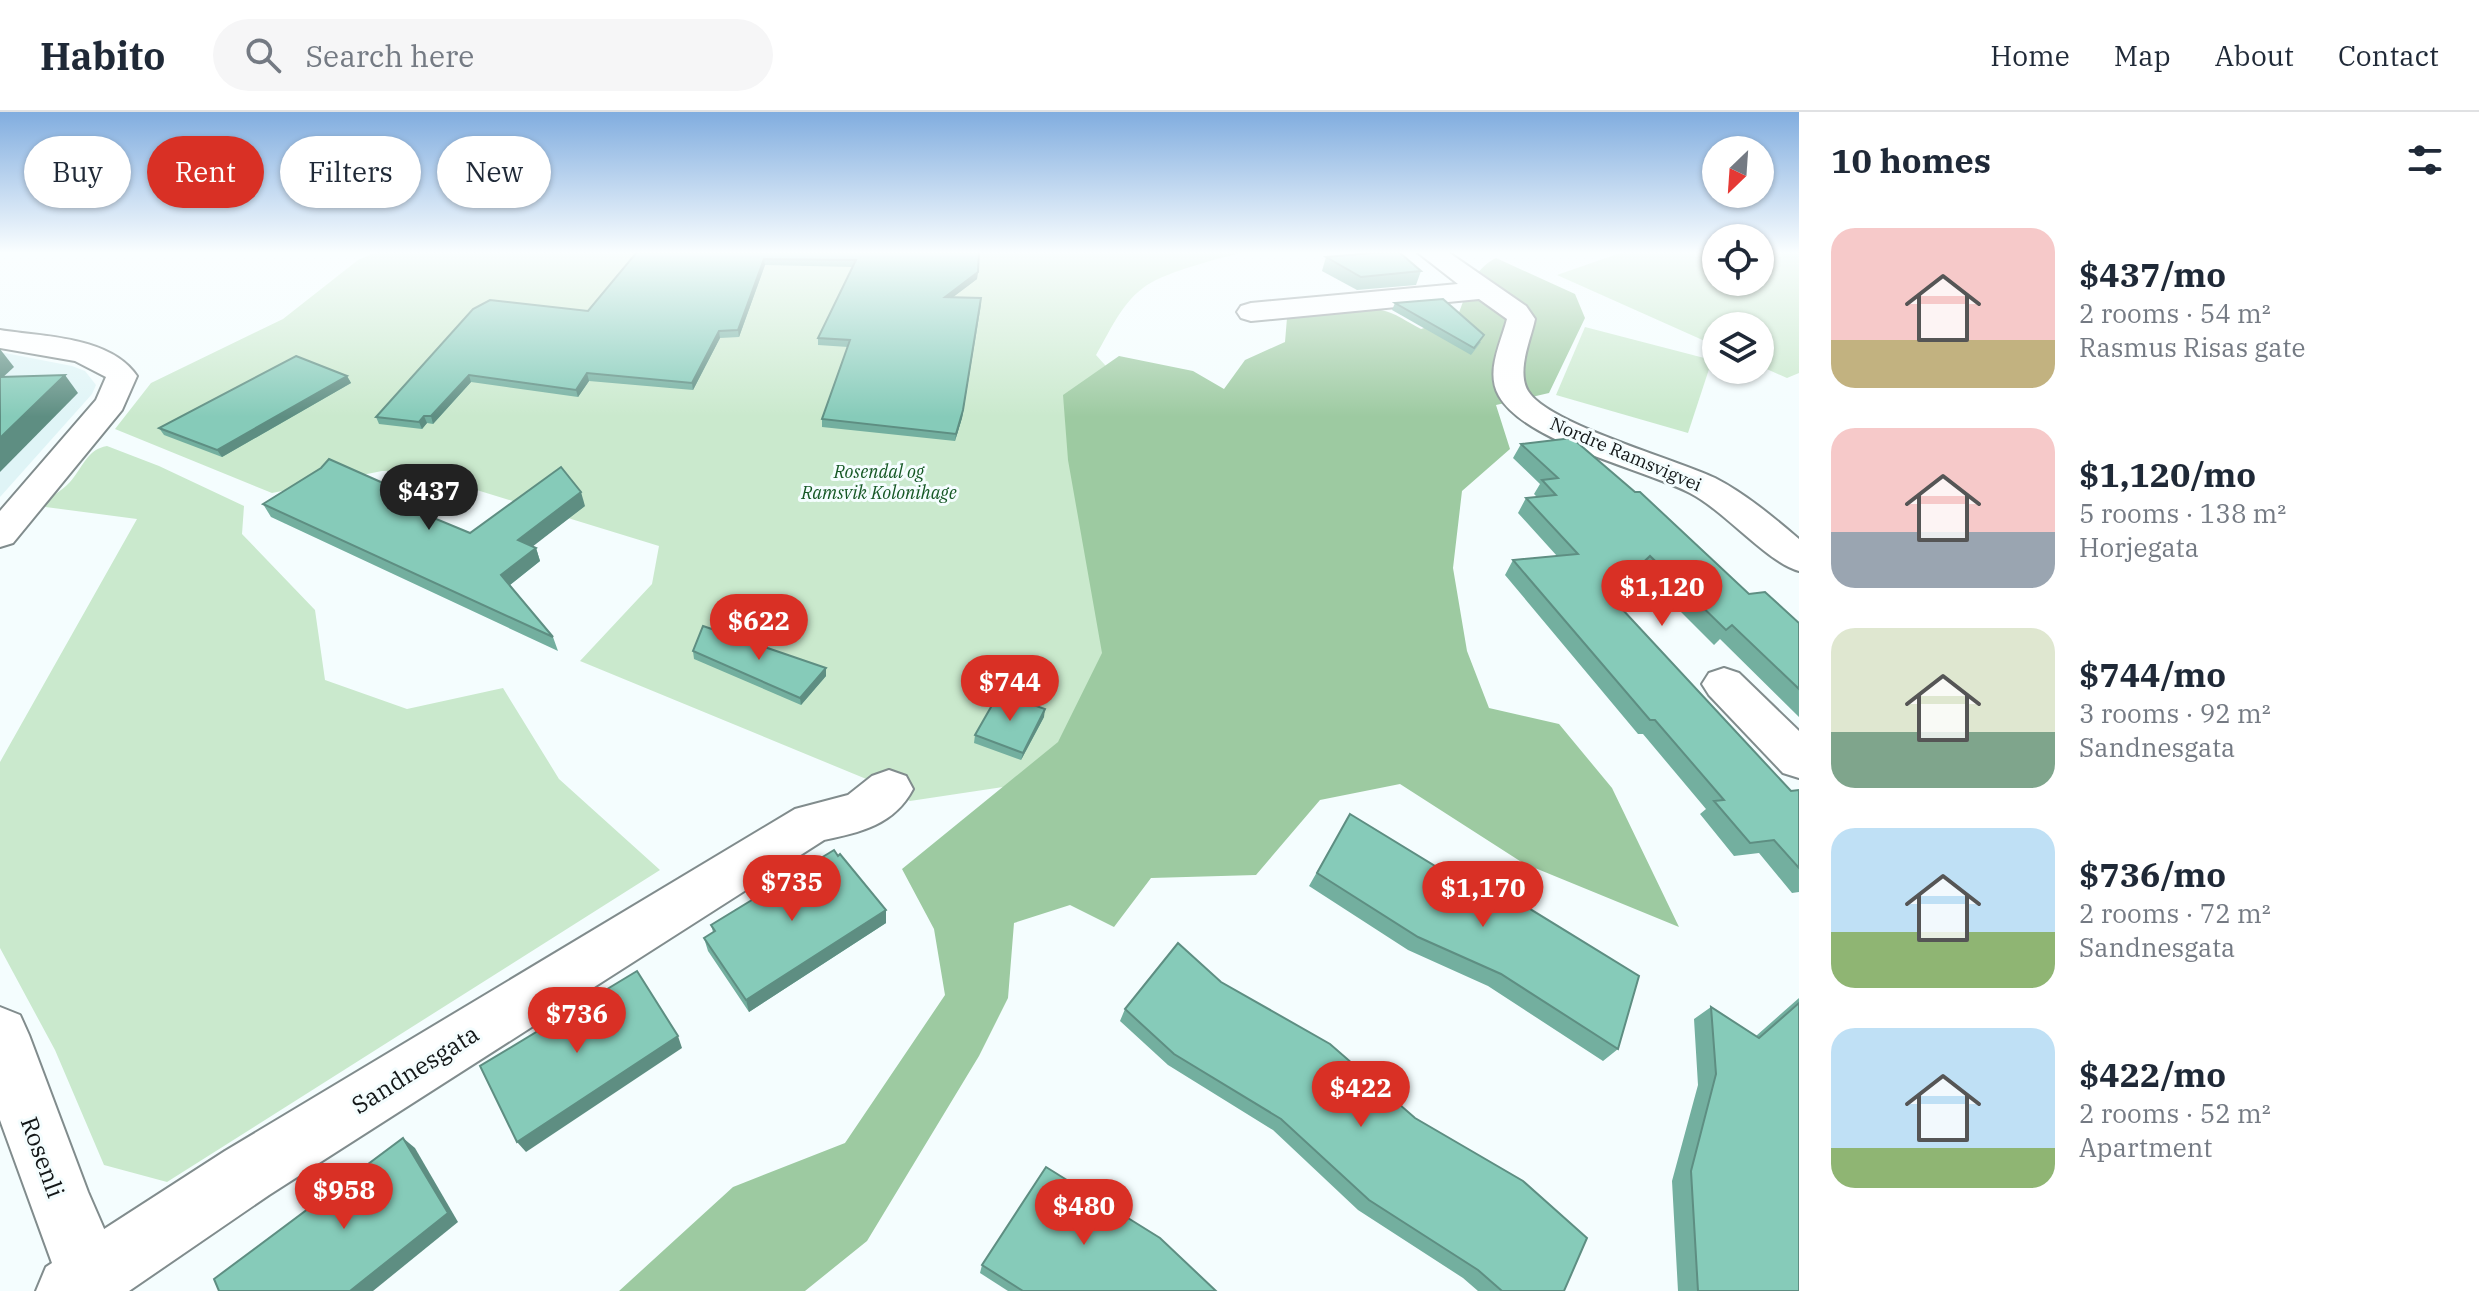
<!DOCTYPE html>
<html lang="en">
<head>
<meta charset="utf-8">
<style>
	:root { --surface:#fff; --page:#f6f6f7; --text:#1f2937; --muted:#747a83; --line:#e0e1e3; --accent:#d93025 }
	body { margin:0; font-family:"IBM Plex Serif",serif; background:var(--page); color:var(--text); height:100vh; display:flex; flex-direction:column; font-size:30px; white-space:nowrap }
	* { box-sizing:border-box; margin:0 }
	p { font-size:26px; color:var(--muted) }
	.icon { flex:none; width:44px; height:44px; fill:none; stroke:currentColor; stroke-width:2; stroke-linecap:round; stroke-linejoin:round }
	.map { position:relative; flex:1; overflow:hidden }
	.side { display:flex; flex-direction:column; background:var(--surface); width:680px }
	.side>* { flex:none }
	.top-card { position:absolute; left:24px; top:24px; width:760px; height:72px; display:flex; gap:16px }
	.needle { width:52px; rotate:205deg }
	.fabs { position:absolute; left:1702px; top:24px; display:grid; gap:16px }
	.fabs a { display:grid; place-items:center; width:72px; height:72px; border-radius:50%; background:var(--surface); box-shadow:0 2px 6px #0004; font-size:40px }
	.price { position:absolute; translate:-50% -68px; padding:0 18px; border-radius:28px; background:var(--accent); color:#fff; font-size:26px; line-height:52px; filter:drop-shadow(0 2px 4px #0008) }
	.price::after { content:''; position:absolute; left:50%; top:48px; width:24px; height:18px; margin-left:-12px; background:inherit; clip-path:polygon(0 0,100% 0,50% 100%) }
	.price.active { background:#222; color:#fff }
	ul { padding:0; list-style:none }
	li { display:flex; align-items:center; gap:24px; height:200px; padding:0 32px }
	li span { display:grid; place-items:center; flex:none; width:224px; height:160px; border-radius:24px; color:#555 }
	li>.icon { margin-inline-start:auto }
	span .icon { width:96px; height:96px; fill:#fffc; stroke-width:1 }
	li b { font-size:34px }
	h2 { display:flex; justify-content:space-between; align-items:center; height:96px; padding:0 32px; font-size:34px }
	.pill { padding:0 28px; border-radius:36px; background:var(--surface); box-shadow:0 2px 6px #0004; font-size:28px; line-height:72px }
	.pill.active { background:var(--accent); color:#fff }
	header { display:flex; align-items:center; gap:48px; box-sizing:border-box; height:112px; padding:0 40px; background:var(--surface); border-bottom:2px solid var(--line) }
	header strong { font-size:38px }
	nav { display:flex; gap:44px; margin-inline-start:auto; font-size:28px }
	.search { width:560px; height:72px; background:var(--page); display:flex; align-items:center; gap:20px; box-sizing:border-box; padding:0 28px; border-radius:44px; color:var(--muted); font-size:30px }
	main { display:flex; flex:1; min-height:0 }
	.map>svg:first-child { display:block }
	.built { fill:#dff4f6 }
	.green { fill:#cae9cd }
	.forest { fill:#9dcaa1 }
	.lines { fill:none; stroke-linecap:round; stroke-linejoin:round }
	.street-casing { stroke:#818c8d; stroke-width:4 }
	.secondary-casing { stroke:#818c8d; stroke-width:4 }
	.street { fill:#fff; fill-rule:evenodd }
	.secondary { fill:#fff; fill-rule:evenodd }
	.wall { fill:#73af9f }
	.shaded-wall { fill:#5e8e82 }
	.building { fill:#86cbb9; stroke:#5e8e82; stroke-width:2 }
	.labels { text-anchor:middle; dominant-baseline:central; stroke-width:6; stroke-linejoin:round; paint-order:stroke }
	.far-street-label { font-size:18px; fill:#131718; stroke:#f4fdfe }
	.far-park-label { font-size:18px; font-style:italic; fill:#165825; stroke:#f4fdfe }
	.near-street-label { font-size:24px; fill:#131718; stroke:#f4fdfe }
</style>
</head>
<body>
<header>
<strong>Habito</strong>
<div class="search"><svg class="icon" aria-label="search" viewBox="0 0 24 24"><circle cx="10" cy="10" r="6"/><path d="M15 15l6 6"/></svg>Search here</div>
<nav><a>Home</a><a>Map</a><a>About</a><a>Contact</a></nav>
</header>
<main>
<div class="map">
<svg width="1799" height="1179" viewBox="0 0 1799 1179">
	<rect width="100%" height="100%" fill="#f4fdfe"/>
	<path class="built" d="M0,240l72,14 13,5 11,14 -4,9 -92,103z"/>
	<g class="green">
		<path d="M376,140h868c-26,7 -81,20 -101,36 -22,16 -34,45 -47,67l18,20 4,286 -75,120 -133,20 -34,-18 -296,-122 72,-77 7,-38 -244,-75h-33l-110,22 -157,-64 36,-46 132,-64 75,-59z"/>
		<path d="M1623,140h93v30h44v-30h39v121l-12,5 -27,-12v-40h-44v20l-159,-71z"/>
		<path d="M1585,215l127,33 -24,73 -132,-38z"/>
		<path d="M107,334l52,20 85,40 -2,28 73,76 10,70 82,29 96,-21 56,91 101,91 -493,312 -63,-17 -49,-115 -55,-102v-186l137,-243 -99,-13c10,-8 24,-15 32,-24 12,-13 17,-33 37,-36z"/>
	</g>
	<path class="forest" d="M1496,146l79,36 10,24 -36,75 -53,12 14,44 -48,42 -9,77 14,83 22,57 70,16 53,64 67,139 -156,-64 -123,-79 -80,16 -64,75 -105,3 -37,49 -44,-22 -56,18 -6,75 -29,58 -112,185 -62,50h-186l114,-104 112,-44 100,-148 -11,-66 -32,-60 156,-127 44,-89 -34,-193 -5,-65 56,-39 74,15 31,18 21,-29 40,-18 2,-24c28,-7 66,-13 94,-8 13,2 28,13 40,19l36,-11c9,-23 16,-49 39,-60z"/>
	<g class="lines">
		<defs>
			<g id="street">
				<path d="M1417,140h31l78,54 9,13c-4,20 -19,52 -7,72 20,33 147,68 187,87 31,16 58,39 84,61v32c-31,-8 -74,-60 -109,-78 -49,-25 -164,-50 -191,-97 -14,-24 2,-53 8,-77l-28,-20 -228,22 -10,-3 -4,-6 4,-6 10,-3 207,-19z"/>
				<path d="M0,218c43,7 110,6 137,46l-15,34 -109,133 -13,4v-36l96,-111 10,-23 -31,-16 -75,-13z"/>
				<path d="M1724,556l15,5 60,58v47l-16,-5 -74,-78 -7,-11 7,-11z"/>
				<path d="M889,658l17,6 7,13c-19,36 -52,43 -89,51l-555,355 -140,96h-66l-6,-14 10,-24 158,-102 570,-342 53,-14 24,-19z"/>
			</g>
			<path id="secondary" d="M0,895l20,8 9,20 59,157 37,85 -6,14h-83l10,-24 6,-4 -52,-143z"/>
		</defs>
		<use href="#street" class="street-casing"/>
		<use href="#secondary" class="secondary-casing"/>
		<use href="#street" class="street"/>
		<use href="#secondary" class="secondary"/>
	</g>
	<g class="wall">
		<path d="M637,140h342l-2,27 -24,18 28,8 -19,113 -7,23 -133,-14v-8l26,-72 -30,-2v-7l35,-71 -88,-2 -26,72 -19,1 -27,52 -104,-9 -11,16 -107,-15 -38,42 -6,-1 -5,6 -43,-5 -3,-7 212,-106z"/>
		<path d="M1326,145l95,14 -5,14 -59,5 -35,-19z"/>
		<path d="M1395,191l86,39 -10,13 -79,-45z"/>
		<path d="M347,264l4,7 -129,74 -58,-22 -5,-7z"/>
		<path d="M1521,332l228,150 50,29v94l-79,-78 -6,6 -75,-75 -28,27 180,194 8,-1v102l-7,1 -33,-40 -25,3 -34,-42 6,-5 -63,-75h-5l-133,-159 8,-15 44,-4 -39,-43 8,-15 11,-1 -3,-3 6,-10 -27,-26z"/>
		<path d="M263,392h144l-3,2 66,27 115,-27 -53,40 4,2 4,13 -30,24 43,52 5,14 -287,-134z"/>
		<path d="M693,539l133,25 -25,29 -107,-46z"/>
		<path d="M1044,605l-23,43 -47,-17 1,-8z"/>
		<path d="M1350,702l268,235 -15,12 -115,-75 -80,-36 -99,-64z"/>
		<path d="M886,798v13l-137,89 -41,-61 -4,-13 9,-6 -2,-7z"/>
		<path d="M1799,886v293h-121l-6,-110 26,-96 -4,-66 17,-12 45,29z"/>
		<path d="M1125,897l439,282h-86l-15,-13 -105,-68 -85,-80 -105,-65 -48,-44z"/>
		<path d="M982,1153l234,26h-208l-28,-18z"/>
	</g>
	<g class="shaded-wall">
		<path d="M764,147l1,6 -26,72 -1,-7z"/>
		<path d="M978,160l-1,7 -33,25 1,-7z"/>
		<path d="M981,186l-19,120 -7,23 1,-7z"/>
		<path d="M719,219l1,7 -27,52 -1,-7z"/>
		<path d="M0,237l14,18 -14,13z"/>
		<path d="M587,261l2,8 -11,16 -2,-7z"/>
		<path d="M65,263l13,18 -78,79v-34z"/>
		<path d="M469,263l2,7 -38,42 -2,-8z"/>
		<path d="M347,264l4,7 -129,74 -5,-7z"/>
		<path d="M424,304l3,7 -5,6 -3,-7z"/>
		<path d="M401,379l6,13 -13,9 -6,-14z"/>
		<path d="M581,380l4,14 -62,48 -5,-14z"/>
		<path d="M536,436l4,13 -34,27 -5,-13z"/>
		<path d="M1650,444l-11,14 -40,39 10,-14z"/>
		<path d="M826,556v8l-25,29 -1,-7z"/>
		<path d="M1045,597l-1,8 -23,43 2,-7z"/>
		<path d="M886,798v13l-137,89 -3,-12z"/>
		<path d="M678,924l4,12 -156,104 -9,-10z"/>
		<path d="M403,1026l12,10 43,74 -85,69h-23z"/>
	</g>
	<g class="building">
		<path d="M637,140h342l-1,20 -33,25 36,1 -18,112 -7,24 -134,-15 28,-79 -32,-2 38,-78 -92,-1 -26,71 -19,1 -27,52 -105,-10 -11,17 -107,-15 -38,41h-7l-5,6 -43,-5 97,-108 17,-9 98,11z"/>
		<path d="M1384,140h15l22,19 -60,6 -35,-20z"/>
		<path d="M1443,187l41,36 -10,13 -79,-45z"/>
		<path d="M296,244l51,20 -130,74 -58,-22z"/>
		<path d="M65,263l-65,63v-61z"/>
		<path d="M1572,326l63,54h5l109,102 16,-2 34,31v66l-67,-64 -6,5 -76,-74 -41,39 182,196 8,-1v78l-25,-28 -24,3 -36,-42 10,-1 -69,-80h-5l-137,-160 65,-6 -52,-56 30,-3 -14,-15 16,-2 -37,-34z"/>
		<path d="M329,347l72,32 -13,8 82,34 91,-66 20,25 -63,48 18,8 -35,27 52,62 -290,-133 58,-36z"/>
		<path d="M703,514l123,42 -26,30 -107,-47z"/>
		<path d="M999,581l46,16 -22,44 -48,-18z"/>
		<path d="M1350,702l95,58 77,32 117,72 -21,73 -117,-75 -83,-37 -101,-64z"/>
		<path d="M834,738l4,6 2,-2 46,56 -140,90 -42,-62 11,-7 -4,-6z"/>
		<path d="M1178,831l43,39 109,62 85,74 108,63 64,57 -23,53h-62l-24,-21 -109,-70 -88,-81 -107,-65 -49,-45z"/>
		<path d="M637,859l41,65 -161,106 -37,-76z"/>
		<path d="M1799,891v288h-101l-7,-120 25,-97 -5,-67 48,31z"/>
		<path d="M403,1026l45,75 -98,78h-131l-5,-12z"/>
		<path d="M1046,1055l114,71 56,53h-193l-41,-26z"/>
	</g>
	<linearGradient id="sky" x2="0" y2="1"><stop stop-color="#81addf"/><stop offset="0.46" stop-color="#fafeff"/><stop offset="1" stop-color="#fafeff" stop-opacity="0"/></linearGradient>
	<rect width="1799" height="305" fill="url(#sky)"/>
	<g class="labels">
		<g class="far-street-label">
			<text transform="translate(1626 342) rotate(23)">Nordre Ramsvigvei</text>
		</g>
		<g class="far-park-label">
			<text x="879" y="359">Rosendal og<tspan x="879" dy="21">Ramsvik Kolonihage</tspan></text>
		</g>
		<g class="near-street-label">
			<text transform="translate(415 957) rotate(-32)">Sandnesgata</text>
			<text transform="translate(43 1045) rotate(70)">Rosenli</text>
		</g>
	</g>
</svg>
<div class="fabs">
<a><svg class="needle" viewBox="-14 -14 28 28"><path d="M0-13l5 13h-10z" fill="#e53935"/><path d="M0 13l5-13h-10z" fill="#747a83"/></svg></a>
<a><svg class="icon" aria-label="locate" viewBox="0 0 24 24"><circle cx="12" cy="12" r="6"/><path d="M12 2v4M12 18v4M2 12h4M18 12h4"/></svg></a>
<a><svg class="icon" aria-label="layers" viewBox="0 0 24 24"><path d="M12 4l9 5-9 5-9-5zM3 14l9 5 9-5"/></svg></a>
</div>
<b class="price active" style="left:429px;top:420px">$437</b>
<b class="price" style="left:1662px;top:516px">$1,120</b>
<b class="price" style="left:759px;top:550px">$622</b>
<b class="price" style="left:1010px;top:611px">$744</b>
<b class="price" style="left:792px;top:811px">$735</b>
<b class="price" style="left:1483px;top:817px">$1,170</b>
<b class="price" style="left:577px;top:943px">$736</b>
<b class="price" style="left:1361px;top:1017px">$422</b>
<b class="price" style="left:344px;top:1119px">$958</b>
<b class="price" style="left:1084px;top:1135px">$480</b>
<div class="top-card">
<a class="pill">Buy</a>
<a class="pill active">Rent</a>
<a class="pill">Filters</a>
<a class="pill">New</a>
</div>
</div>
<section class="side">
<h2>10 homes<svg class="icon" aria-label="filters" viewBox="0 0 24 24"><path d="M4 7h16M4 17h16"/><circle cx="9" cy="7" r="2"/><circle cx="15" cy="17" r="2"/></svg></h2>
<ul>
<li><span style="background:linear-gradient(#f6c9c9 70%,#c2b280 0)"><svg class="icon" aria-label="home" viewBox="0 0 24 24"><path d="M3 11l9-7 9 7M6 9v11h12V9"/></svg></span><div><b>$437/mo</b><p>2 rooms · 54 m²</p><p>Rasmus Risas gate</p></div></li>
<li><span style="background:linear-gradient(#f6c9c9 65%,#9aa5b1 0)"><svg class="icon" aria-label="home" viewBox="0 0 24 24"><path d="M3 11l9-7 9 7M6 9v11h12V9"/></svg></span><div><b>$1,120/mo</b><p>5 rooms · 138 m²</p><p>Horjegata</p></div></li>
<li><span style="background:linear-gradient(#dfe7d0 65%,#7fa58c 0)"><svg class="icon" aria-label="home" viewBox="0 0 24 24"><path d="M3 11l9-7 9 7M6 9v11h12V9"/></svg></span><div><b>$744/mo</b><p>3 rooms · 92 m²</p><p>Sandnesgata</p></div></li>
<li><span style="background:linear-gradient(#bfe0f5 65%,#8fb573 0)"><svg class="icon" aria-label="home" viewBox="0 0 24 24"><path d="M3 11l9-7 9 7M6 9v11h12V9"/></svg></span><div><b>$736/mo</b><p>2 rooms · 72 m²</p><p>Sandnesgata</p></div></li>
<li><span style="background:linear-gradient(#bfe0f5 75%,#8fb573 0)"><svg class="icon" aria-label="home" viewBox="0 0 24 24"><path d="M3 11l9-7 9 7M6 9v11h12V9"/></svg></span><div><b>$422/mo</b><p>2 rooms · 52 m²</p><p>Apartment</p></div></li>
</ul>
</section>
</main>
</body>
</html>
